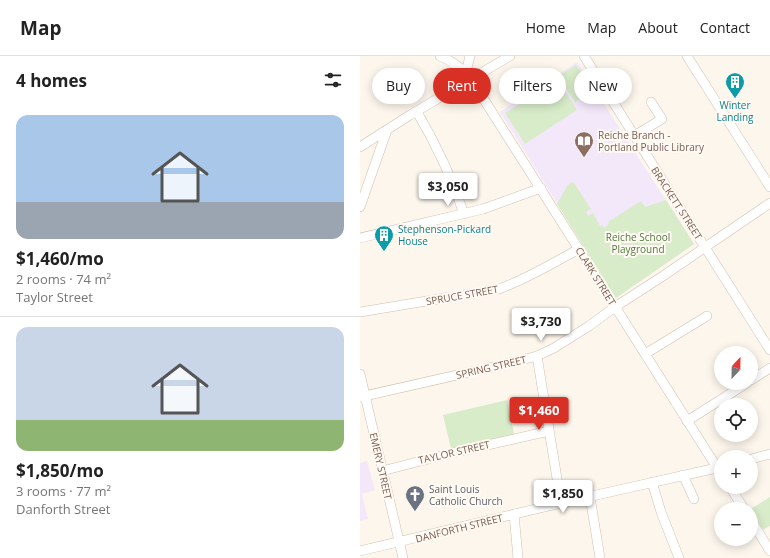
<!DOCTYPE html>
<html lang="en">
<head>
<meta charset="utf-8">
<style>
	:root { --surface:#fff; --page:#f6f6f6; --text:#222; --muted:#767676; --line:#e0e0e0; --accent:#d93025 }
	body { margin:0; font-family:"Open Sans",sans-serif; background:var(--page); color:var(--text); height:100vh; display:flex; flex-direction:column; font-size:15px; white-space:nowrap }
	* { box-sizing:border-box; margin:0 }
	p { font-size:13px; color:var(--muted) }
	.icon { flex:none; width:22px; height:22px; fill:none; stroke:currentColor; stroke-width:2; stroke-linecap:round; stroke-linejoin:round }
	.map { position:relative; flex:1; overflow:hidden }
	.details { display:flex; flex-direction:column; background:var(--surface); width:360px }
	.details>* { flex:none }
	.hud { position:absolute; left:12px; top:12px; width:338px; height:36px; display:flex; gap:8px }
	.needle { width:26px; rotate:22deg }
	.buttons { position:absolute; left:354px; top:290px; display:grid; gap:8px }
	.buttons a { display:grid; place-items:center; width:44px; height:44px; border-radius:50%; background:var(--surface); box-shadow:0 2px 10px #0003; font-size:20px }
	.price { position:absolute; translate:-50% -34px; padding:0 9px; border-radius:4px; background:#fff; color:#222; font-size:13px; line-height:26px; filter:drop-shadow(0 1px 2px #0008) }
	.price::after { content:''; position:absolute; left:50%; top:24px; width:12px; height:9px; margin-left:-6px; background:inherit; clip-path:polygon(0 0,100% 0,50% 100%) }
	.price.selected { background:var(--accent); color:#fff }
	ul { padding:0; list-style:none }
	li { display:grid; align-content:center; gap:8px; height:212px; padding:0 16px }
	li+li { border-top:1px solid var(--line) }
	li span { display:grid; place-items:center; height:124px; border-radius:12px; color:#555 }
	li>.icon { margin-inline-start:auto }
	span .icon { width:72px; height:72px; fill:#fffc; stroke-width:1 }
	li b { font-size:17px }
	h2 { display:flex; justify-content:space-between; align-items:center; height:48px; padding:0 16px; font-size:17px }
	.chip { padding:0 14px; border-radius:18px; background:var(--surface); box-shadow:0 2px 10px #0003; font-size:14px; line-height:36px }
	.chip.selected { background:var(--accent); color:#fff }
	header { display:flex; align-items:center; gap:24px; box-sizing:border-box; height:56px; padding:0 20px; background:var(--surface); border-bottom:1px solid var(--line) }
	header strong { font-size:19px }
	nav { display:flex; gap:22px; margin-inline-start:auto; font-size:14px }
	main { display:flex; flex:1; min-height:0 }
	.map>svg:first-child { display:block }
	.education { fill:#f3e8fa }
	.green { fill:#d8ecc9 }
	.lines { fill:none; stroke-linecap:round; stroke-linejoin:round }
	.minor-casing { stroke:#d1beb0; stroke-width:10 }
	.minor { stroke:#fff; stroke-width:9 }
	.labels { text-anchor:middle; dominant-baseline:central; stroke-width:4; stroke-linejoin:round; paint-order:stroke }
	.culture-label { font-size:10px; fill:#0d838f; stroke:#fffaf3 }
	.education-label { font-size:10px; fill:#785e54; stroke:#fffaf3; text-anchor:start }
	.street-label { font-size:10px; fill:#7a5c4d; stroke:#fffaf3 }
	.park-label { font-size:10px; fill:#537a41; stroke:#fffaf3 }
	.worship-label { font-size:10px; fill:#5b616d; stroke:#fffaf3; text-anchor:start }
</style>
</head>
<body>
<header>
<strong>Map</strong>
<nav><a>Home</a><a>Map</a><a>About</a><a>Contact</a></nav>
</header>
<main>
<section class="details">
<h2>4 homes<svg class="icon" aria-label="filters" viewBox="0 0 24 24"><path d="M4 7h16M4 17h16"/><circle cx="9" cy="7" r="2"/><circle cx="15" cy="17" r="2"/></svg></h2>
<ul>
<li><span style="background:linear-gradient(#a9c7e8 70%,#9aa5b1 0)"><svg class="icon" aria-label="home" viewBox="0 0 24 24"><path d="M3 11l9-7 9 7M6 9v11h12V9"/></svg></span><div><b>$1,460/mo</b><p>2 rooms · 74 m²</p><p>Taylor Street</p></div></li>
<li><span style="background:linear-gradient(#c9d6e8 75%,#8fb573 0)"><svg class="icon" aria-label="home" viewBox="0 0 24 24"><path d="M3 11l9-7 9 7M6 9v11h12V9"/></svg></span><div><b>$1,850/mo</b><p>3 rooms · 77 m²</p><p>Danforth Street</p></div></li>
</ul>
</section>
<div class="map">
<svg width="410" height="502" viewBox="0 0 410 502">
	<rect width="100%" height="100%" fill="#fdf6ec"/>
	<g class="education">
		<path d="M217,6l117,182 -78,54 -116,-186z"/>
		<path d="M7,405l8,29 -13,4 6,25 -8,2v-58z"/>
	</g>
	<g class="green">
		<path d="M216,9l17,26 -18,11 -17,-26z"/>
		<path d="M198,24l19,30 -52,34 -20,-31z"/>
		<path d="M212,126l2,1 17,26 -5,3 2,4 5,-3 7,13 2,-1 2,3 5,-4 -1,-2 33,-21 4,6 21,-7 28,44 -78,54 -59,-94 10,-18z"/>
		<path d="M147,344l8,38 -63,15 -9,-38z"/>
		<path d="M410,441v29l-7,4 -12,-21z"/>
	</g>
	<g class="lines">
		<defs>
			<g id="minor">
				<path d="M80,0c12,5 23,13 31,23l250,395"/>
				<path d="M224,0l186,294"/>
				<path d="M327,0l83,131"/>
				<path d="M106,16l4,-16"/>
				<path d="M57,56c19,32 35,66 47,102"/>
				<path d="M274,80l28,-17 -11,-17"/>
				<path d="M0,91l50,-32 100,-59"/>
				<path d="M0,151l27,-77"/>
				<path d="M0,182l123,-29 58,-21"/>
				<path d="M0,256l139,-23c28,-10 54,-26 80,-40"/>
				<path d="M285,298l62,-38"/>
				<path d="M177,300l24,147"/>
				<path d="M0,318l43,184"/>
				<path d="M391,324l19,-12"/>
				<path d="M0,341l150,-34 27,-7 17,-8 35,-22 26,-19 48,-31 107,-73"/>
				<path d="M327,365l60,-38"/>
				<path d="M391,403l19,-5"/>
				<path d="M22,415l70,-18 97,-22"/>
				<path d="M323,419l11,24"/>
				<path d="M292,426l9,30 18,46"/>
				<path d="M370,431l14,22"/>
				<path d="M230,441l10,61"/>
				<path d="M154,458l4,44"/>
				<path d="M391,464l19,31"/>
				<path d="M0,495l201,-48 160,-36"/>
			</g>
		</defs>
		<use href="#minor" class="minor-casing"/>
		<use href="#minor" class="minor"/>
	</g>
	<defs>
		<symbol id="building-pin" viewBox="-11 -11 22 30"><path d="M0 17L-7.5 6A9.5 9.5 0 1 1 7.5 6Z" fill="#0f9aa8" stroke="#fffaf3"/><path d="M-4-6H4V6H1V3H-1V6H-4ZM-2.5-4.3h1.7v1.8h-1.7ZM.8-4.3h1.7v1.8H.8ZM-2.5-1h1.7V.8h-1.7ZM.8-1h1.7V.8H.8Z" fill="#fff"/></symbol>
		<symbol id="library-pin" viewBox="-11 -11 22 30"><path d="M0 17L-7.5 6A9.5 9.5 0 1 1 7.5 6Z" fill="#8d6e63" stroke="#fffaf3"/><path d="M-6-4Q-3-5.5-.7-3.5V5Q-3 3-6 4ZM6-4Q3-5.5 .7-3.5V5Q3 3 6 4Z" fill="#fff"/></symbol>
		<symbol id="church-pin" viewBox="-11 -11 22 30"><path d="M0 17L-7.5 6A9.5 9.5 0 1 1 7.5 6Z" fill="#6b7280" stroke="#fffaf3"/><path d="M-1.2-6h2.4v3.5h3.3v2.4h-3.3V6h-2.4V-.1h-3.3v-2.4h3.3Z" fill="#fff"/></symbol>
	</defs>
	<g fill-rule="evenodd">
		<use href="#building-pin" x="364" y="15" width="22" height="30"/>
		<use href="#library-pin" x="213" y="74" width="22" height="30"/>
		<use href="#building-pin" x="13" y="168" width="22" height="30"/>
		<use href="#church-pin" x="44" y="428" width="22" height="30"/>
	</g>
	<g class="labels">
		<g class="culture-label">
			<text x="375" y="49">Winter<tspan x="375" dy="12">Landing</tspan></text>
			<text x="38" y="173" text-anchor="start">Stephenson-Pickard<tspan x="38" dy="12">House</tspan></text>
		</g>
		<g class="education-label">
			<text x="238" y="79">Reiche Branch -<tspan x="238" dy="12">Portland Public Library</tspan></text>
		</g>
		<g class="street-label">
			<text transform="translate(317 147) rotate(57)">BRACKETT STREET</text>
			<text transform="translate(236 220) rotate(58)">CLARK STREET</text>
			<text transform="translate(102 239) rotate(-10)">SPRUCE STREET</text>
			<text transform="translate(131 311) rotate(-13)">SPRING STREET</text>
			<text transform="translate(94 396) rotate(-13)">TAYLOR STREET</text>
			<text transform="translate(21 410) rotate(77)">EMERY STREET</text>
			<text transform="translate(99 472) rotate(-14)">DANFORTH STREET</text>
		</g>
		<g class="park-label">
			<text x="278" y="181">Reiche School<tspan x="278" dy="12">Playground</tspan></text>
		</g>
		<g class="worship-label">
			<text x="69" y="433">Saint Louis<tspan x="69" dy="12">Catholic Church</tspan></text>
		</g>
	</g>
</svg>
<div class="buttons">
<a><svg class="needle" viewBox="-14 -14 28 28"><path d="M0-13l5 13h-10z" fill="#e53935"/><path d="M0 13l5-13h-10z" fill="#767676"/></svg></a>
<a><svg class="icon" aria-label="locate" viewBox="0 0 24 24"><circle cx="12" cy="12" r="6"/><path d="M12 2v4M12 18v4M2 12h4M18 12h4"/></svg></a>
<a>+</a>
<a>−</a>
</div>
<b class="price" style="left:88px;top:151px">$3,050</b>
<b class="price" style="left:181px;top:286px">$3,730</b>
<b class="price selected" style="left:179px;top:375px">$1,460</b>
<b class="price" style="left:203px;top:458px">$1,850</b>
<div class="hud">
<a class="chip">Buy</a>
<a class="chip selected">Rent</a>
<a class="chip">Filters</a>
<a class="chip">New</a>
</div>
</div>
</main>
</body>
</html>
